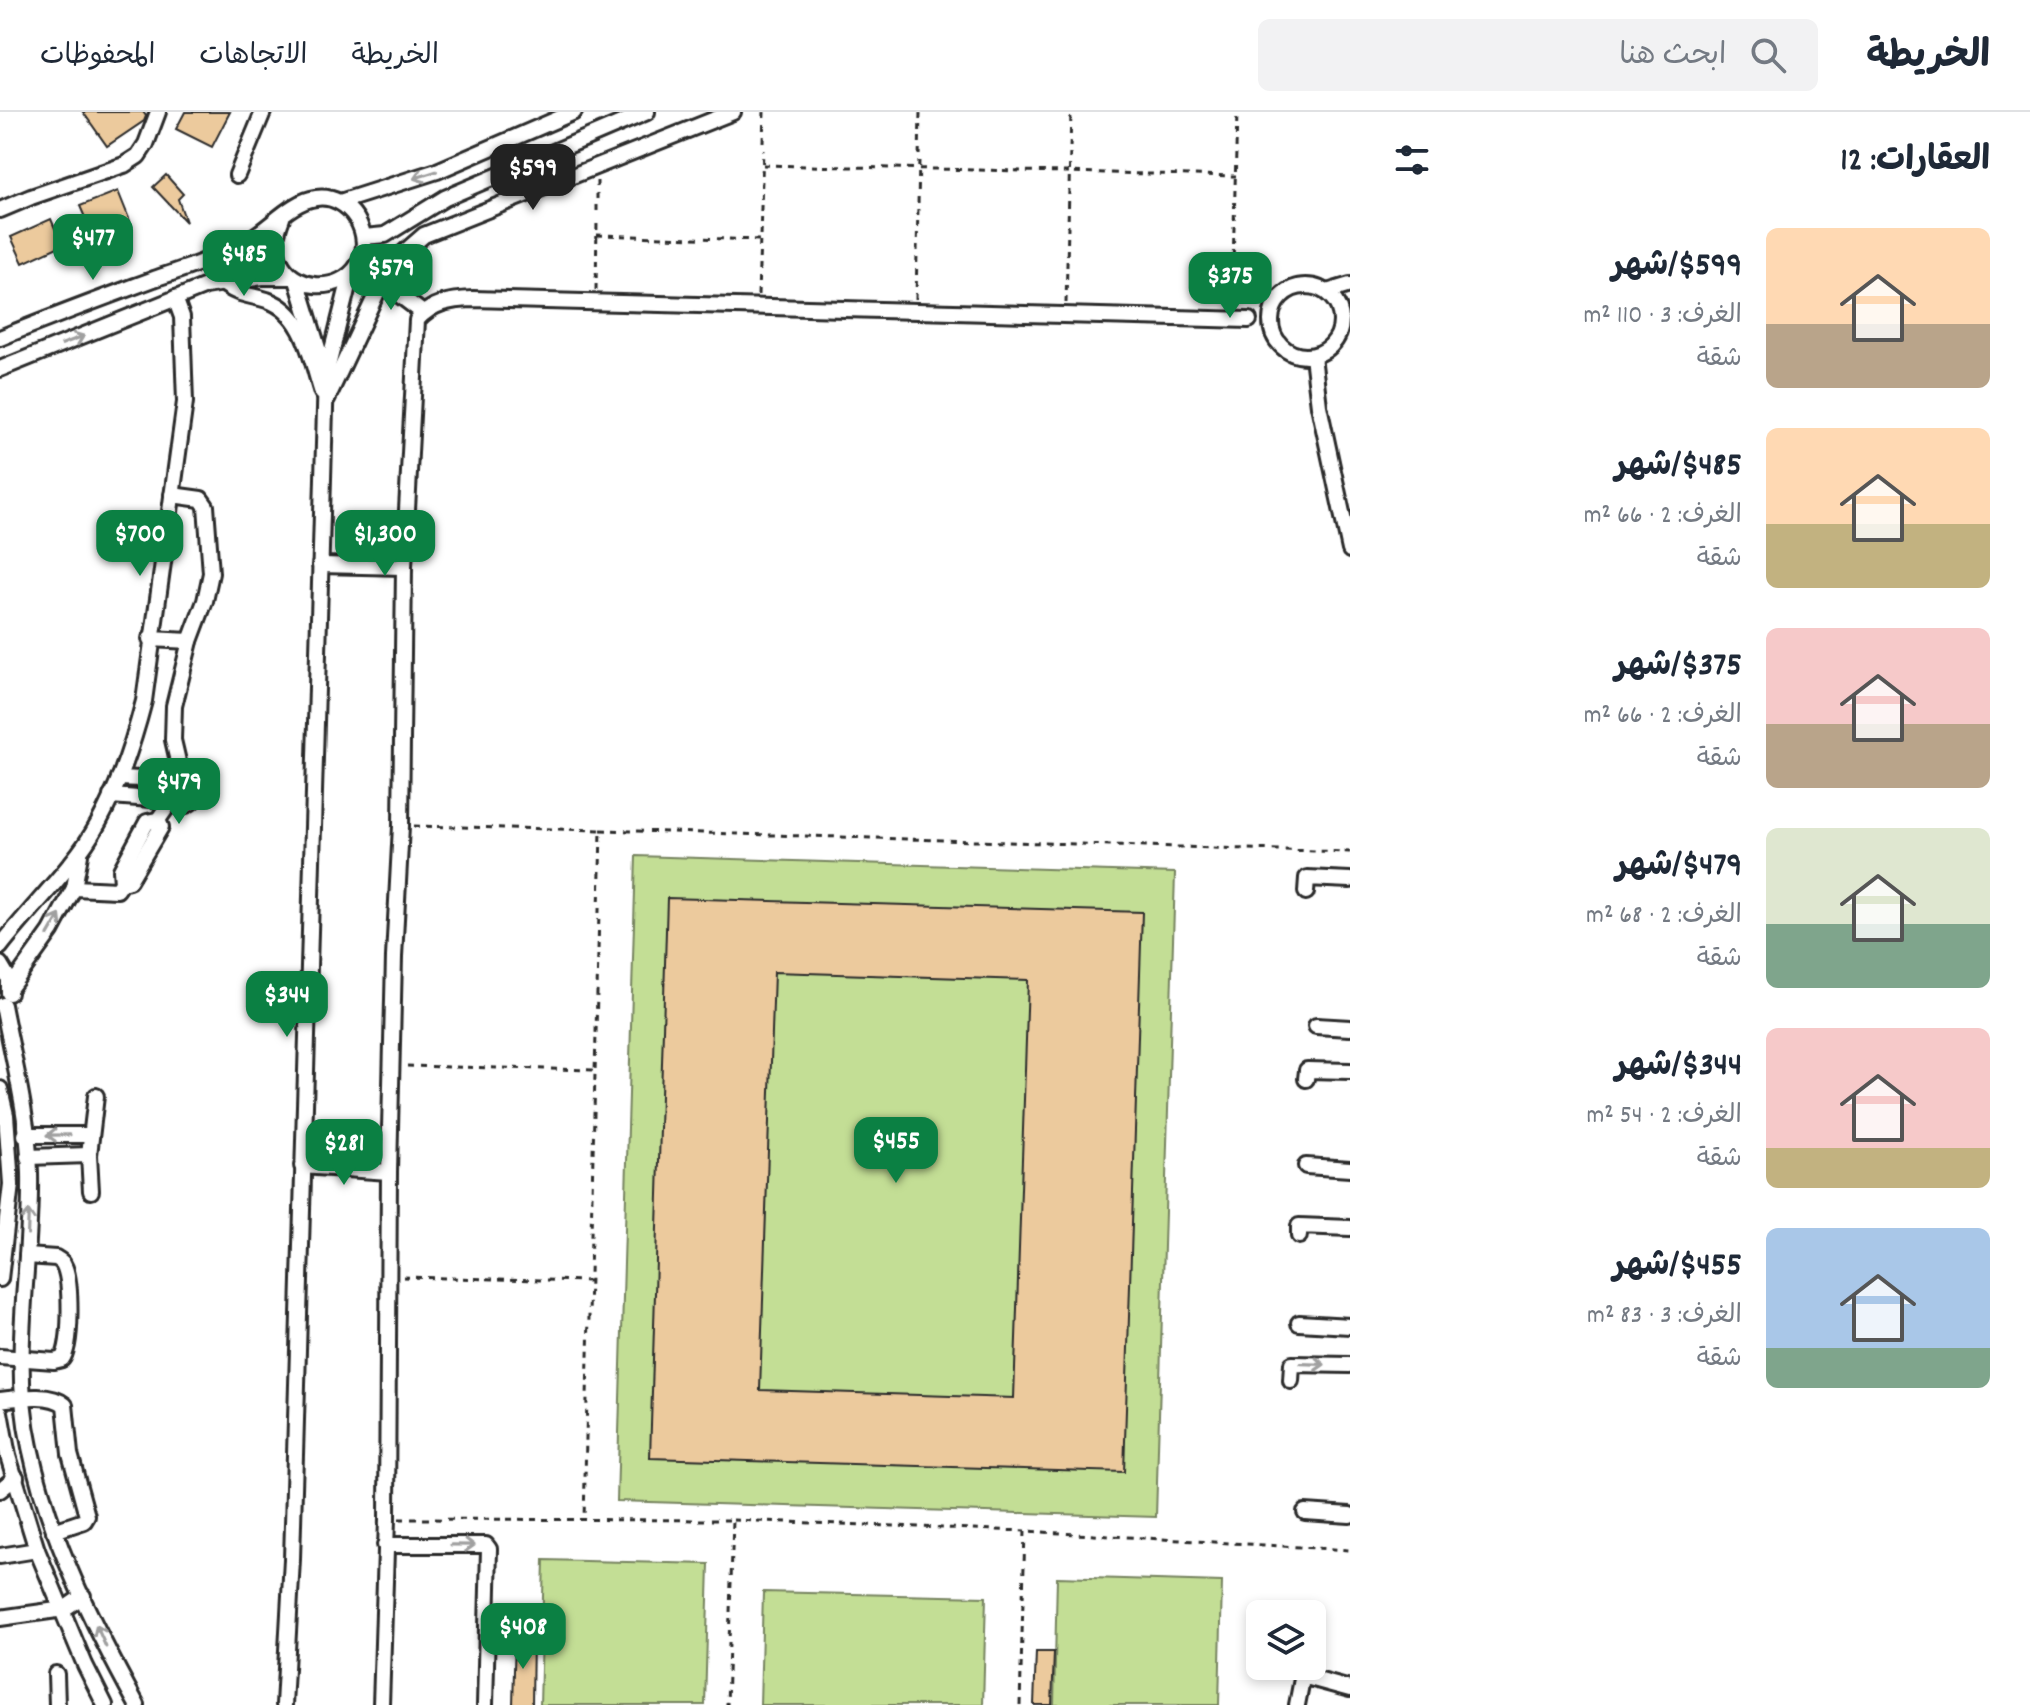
<!DOCTYPE html>
<html lang="ar">
<head>
<meta charset="utf-8">
<style>
	:root { --surface:#fff; --page:#f2f2f3; --text:#1f2937; --muted:#747a83; --line:#e0e1e3; --accent:#0b8043 }
	body { margin:0; font-family:Dekko,"Playpen Sans Arabic",sans-serif; background:var(--page); color:var(--text); direction:rtl; height:100vh; display:flex; flex-direction:column; font-size:30px; white-space:nowrap }
	* { box-sizing:border-box; margin:0 }
	p { font-size:26px; color:var(--muted) }
	.icon { flex:none; width:44px; height:44px; fill:none; stroke:currentColor; stroke-width:2; stroke-linecap:round; stroke-linejoin:round }
	.map { position:relative; flex:1; overflow:hidden; direction:ltr }
	.panel { display:flex; flex-direction:column; background:var(--surface); width:680px }
	.panel>* { flex:none }
	.fabs { position:absolute; left:1246px; top:1488px; display:grid; gap:16px }
	.fabs a { display:grid; place-items:center; width:80px; height:80px; border-radius:12px; background:var(--surface); box-shadow:0 4px 12px #0003; font-size:40px }
	.price { position:absolute; translate:-50% -68px; padding:0 18px; border-radius:16px; background:var(--accent); color:#fff; font-size:26px; line-height:52px; filter:drop-shadow(0 2px 4px #0008) }
	.price::after { content:''; position:absolute; left:50%; top:48px; width:24px; height:18px; margin-left:-12px; background:inherit; clip-path:polygon(0 0,100% 0,50% 100%) }
	.price.selected { background:#222; color:#fff }
	ul { padding:0; list-style:none }
	li { display:flex; align-items:center; gap:24px; height:200px; padding:0 40px }
	li span { display:grid; place-items:center; flex:none; width:224px; height:160px; border-radius:12px; color:#555 }
	li>.icon { margin-inline-start:auto }
	span .icon { width:96px; height:96px; fill:#fffc; stroke-width:1 }
	li b { font-size:34px }
	h2 { display:flex; justify-content:space-between; align-items:center; height:96px; padding:0 40px; font-size:34px }
	header { display:flex; align-items:center; gap:48px; box-sizing:border-box; height:112px; padding:0 40px; background:var(--surface); border-bottom:2px solid var(--line) }
	header strong { font-size:38px }
	nav { display:flex; gap:44px; margin-inline-start:auto; font-size:28px }
	.search { width:560px; height:72px; background:var(--page); display:flex; align-items:center; gap:20px; box-sizing:border-box; padding:0 28px; border-radius:12px; color:var(--muted); font-size:30px }
	main { display:flex; flex:1; min-height:0 }
	.map>svg:first-child { display:block }
	.green { fill:#c3de95; stroke:#778460; stroke-width:2 }
	.building { fill:#ecca9d; stroke:#2b2b2b; stroke-width:2; fill-rule:evenodd }
	.lines { fill:none; stroke-linecap:round; stroke-linejoin:round }
	.minor-casing { stroke:#2b2b2b; stroke-width:20 }
	.path { stroke:#2b2b2b; stroke-width:3; stroke-dasharray:6 6; stroke-linecap:butt }
	.minor { stroke:#fff; stroke-width:14 }
	.oneway { stroke:#a0a0a0 }
</style>
</head>
<body>
<header>
<strong>الخريطة</strong>
<div class="search"><svg class="icon" aria-label="search" viewBox="0 0 24 24"><circle cx="10" cy="10" r="6"/><path d="M15 15l6 6"/></svg>ابحث هنا</div>
<nav><a>الخريطة</a><a>الاتجاهات</a><a>المحفوظات</a></nav>
</header>
<main>
<section class="panel">
<h2>العقارات: 12<svg class="icon" aria-label="filters" viewBox="0 0 24 24"><path d="M4 7h16M4 17h16"/><circle cx="9" cy="7" r="2"/><circle cx="15" cy="17" r="2"/></svg></h2>
<ul>
<li><span style="background:linear-gradient(#ffd9b3 60%,#b9a48a 0)"><svg class="icon" aria-label="home" viewBox="0 0 24 24"><path d="M3 11l9-7 9 7M6 9v11h12V9"/></svg></span><div><b>$599/شهر</b><p>الغرف: 3 · 110 m²</p><p>شقة</p></div></li>
<li><span style="background:linear-gradient(#ffd9b3 60%,#c2b280 0)"><svg class="icon" aria-label="home" viewBox="0 0 24 24"><path d="M3 11l9-7 9 7M6 9v11h12V9"/></svg></span><div><b>$485/شهر</b><p>الغرف: 2 · 66 m²</p><p>شقة</p></div></li>
<li><span style="background:linear-gradient(#f6c9c9 60%,#b9a48a 0)"><svg class="icon" aria-label="home" viewBox="0 0 24 24"><path d="M3 11l9-7 9 7M6 9v11h12V9"/></svg></span><div><b>$375/شهر</b><p>الغرف: 2 · 66 m²</p><p>شقة</p></div></li>
<li><span style="background:linear-gradient(#dfe7d0 60%,#7fa58c 0)"><svg class="icon" aria-label="home" viewBox="0 0 24 24"><path d="M3 11l9-7 9 7M6 9v11h12V9"/></svg></span><div><b>$479/شهر</b><p>الغرف: 2 · 68 m²</p><p>شقة</p></div></li>
<li><span style="background:linear-gradient(#f6c9c9 75%,#c2b280 0)"><svg class="icon" aria-label="home" viewBox="0 0 24 24"><path d="M3 11l9-7 9 7M6 9v11h12V9"/></svg></span><div><b>$344/شهر</b><p>الغرف: 2 · 54 m²</p><p>شقة</p></div></li>
<li><span style="background:linear-gradient(#a9c7e8 75%,#7fa58c 0)"><svg class="icon" aria-label="home" viewBox="0 0 24 24"><path d="M3 11l9-7 9 7M6 9v11h12V9"/></svg></span><div><b>$455/شهر</b><p>الغرف: 3 · 83 m²</p><p>شقة</p></div></li>
</ul>
</section>
<div class="map">
<svg width="1350" height="1593" viewBox="0 0 1350 1593">
	<rect width="100%" height="100%" fill="#fff"/>
	<filter id="ink" filterUnits="userSpaceOnUse"><feTurbulence type="fractalNoise" baseFrequency=".0125" numOctaves="2"/><feDisplacementMap in="SourceGraphic" scale="16" xChannelSelector="R" yChannelSelector="G"/><feConvolveMatrix kernelMatrix="1 2 1 2 8 2 1 2 1" color-interpolation-filters="sRGB"/></filter>
	<g filter="url(#ink)">
		<g class="green">
			<path d="M636,744l539,17 -19,644 -539,-16z"/>
			<path d="M544,1448l165,4 -4,141h-165z"/>
			<path d="M1057,1465l165,5 -3,123h-165z"/>
			<path d="M763,1480l223,5 -3,108h-223z"/>
		</g>
		<g class="building">
			<path d="M83,0h60l3,4 -2,5 -37,25z"/>
			<path d="M185,0h45l-18,35 -36,-18z"/>
			<path d="M166,63l17,19 -5,5 8,23 -33,-35z"/>
			<path d="M118,79l12,30 -37,15 -13,-30z"/>
			<path d="M51,107l11,26 -39,18 -12,-26z"/>
			<path d="M667,786l475,14 -18,560 -474,-14zM774,860l254,8 -14,418 -254,-8z"/>
			<path d="M515,1524h18l-1,69h-19z"/>
			<path d="M1036,1540h18l-2,53h-18z"/>
		</g>
		<g class="lines">
			<defs>
				<g id="minor">
					<path d="M237,63l26,-63"/>
					<path d="M340,90l97,-31 137,-59"/>
					<path d="M0,98l31,-13 93,-32 14,-9 8,-12 12,-32"/>
					<path d="M364,125l21,-2 60,-37 202,-86"/>
					<path d="M359,152l23,18 12,-21 30,-26 309,-123"/>
					<path d="M297,168l29,94"/>
					<path d="M221,170c18,14 26,12 46,18 38,13 44,59 55,93"/>
					<circle cx="1306" cy="209" r="35"/>
					<path d="M1327,180l23,-7"/>
					<path d="M0,226c51,-21 103,-40 154,-59 32,-11 67,-22 96,-40 21,-12 42,-38 66,-41 34,-5 60,38 42,67 -18,29 -66,27 -79,-6 -6,-14 -2,-28 3,-41"/>
					<path d="M1313,244l6,50 31,144"/>
					<path d="M0,257l206,-83 56,-9h30"/>
					<path d="M327,287l55,-117 41,31"/>
					<path d="M172,383l29,4 5,7 5,67 -6,28 -15,40 -16,65 -1,34 7,30"/>
					<path d="M320,453l84,2"/>
					<path d="M150,527l40,2"/>
					<circle cx="180" cy="676" r="18"/>
					<path d="M119,666l44,2"/>
					<path d="M111,684l54,4"/>
					<path d="M122,771l-1,-13 26,-48 11,-2"/>
					<path d="M74,776l43,2 5,-7 7,-2 32,-54 -3,-7 11,-16"/>
					<path d="M1306,780l1,-14 43,2"/>
					<path d="M0,835c25,-32 54,-61 79,-94 32,-42 52,-102 65,-152l41,-299 -3,-85 -7,-19"/>
					<path d="M0,852l9,15v14"/>
					<path d="M10,876l41,-57 23,-43 6,-33"/>
					<path d="M3,893c10,52 26,116 27,168 2,91 -20,184 0,274 19,90 63,178 107,258"/>
					<path d="M1316,914l34,2"/>
					<path d="M1306,967l1,-9 43,1"/>
					<path d="M0,977l6,26 5,69 -11,95"/>
					<path d="M25,1023h66"/>
					<path d="M28,1045l61,-2"/>
					<path d="M302,1054l87,6"/>
					<path d="M1306,1054l44,3"/>
					<path d="M91,1079l-2,-36 7,-59"/>
					<path d="M1299,1124v-10l51,2"/>
					<path d="M1299,1211l51,3"/>
					<path d="M0,1245l54,4 8,-2c10,-13 9,-75 3,-91 -3,-7 -3,-6 -9,-10l-29,-2"/>
					<path d="M1291,1269l1,-17 58,1"/>
					<path d="M0,1288c18,-2 50,-8 65,5l5,49 17,62 -3,5 -30,10"/>
					<path d="M0,1300l8,44 29,94 48,115 20,40"/>
					<path d="M0,1378l16,-13"/>
					<path d="M1305,1400l45,3"/>
					<path d="M385,1433h101l3,4 -4,156"/>
					<path d="M0,1444l37,-6"/>
					<path d="M0,1506l64,-9 19,-13"/>
					<path d="M56,1562l1,31"/>
					<path d="M284,1593l8,-146 34,-1185 25,-100"/>
					<path d="M381,1593l6,-186 2,-347 5,-215 7,-131 3,-259 13,-247c16,-18 33,-20 56,-21l776,21"/>
					<path d="M1297,1593l5,-26 4,-2 44,12"/>
				</g>
			</defs>
			<use href="#minor" class="minor-casing"/>
			<g class="path">
				<path d="M763,30l1,-30"/>
				<path d="M763,53l473,11"/>
				<path d="M597,69v32"/>
				<path d="M597,123l163,5"/>
				<path d="M596,178l1,-69"/>
				<path d="M758,183l5,-145"/>
				<path d="M916,187l4,-187"/>
				<path d="M1066,191l5,-191"/>
				<path d="M1232,192l5,-192"/>
				<path d="M414,714l187,4 -17,689"/>
				<path d="M601,718l749,22"/>
				<path d="M407,954l188,4"/>
				<path d="M403,1165l188,4"/>
				<path d="M399,1407l334,1 -6,185"/>
				<path d="M733,1408l292,11"/>
				<path d="M1020,1593l5,-174 325,19"/>
			</g>
			<use href="#minor" class="minor"/>
		</g>
		<defs><path id="oneway-shaft" d="M-6 0H5M1.5-3L5.5 0L1.5 3" fill="none" stroke-width="1.6" stroke-linecap="round" stroke-linejoin="round" transform="scale(2)"/></defs>
		<g class="oneway">
			<use href="#oneway-shaft" transform="translate(425 63) rotate(162)"/>
			<use href="#oneway-shaft" transform="translate(73 228) rotate(-21)"/>
			<use href="#oneway-shaft" transform="translate(54 813) rotate(-60)"/>
			<use href="#oneway-shaft" transform="translate(58 1023) rotate(179)"/>
			<use href="#oneway-shaft" transform="translate(28 1110) rotate(-88)"/>
			<use href="#oneway-shaft" transform="translate(1313 1252) rotate(2)"/>
			<use href="#oneway-shaft" transform="translate(463 1433) rotate(1)"/>
			<use href="#oneway-shaft" transform="translate(101 1524) rotate(-114)"/>
		</g>
	</g>
</svg>
<div class="fabs">
<a><svg class="icon" aria-label="layers" viewBox="0 0 24 24"><path d="M12 4l9 5-9 5-9-5zM3 14l9 5 9-5"/></svg></a>
</div>
<b class="price selected" style="left:533px;top:100px">$599</b>
<b class="price" style="left:93px;top:170px">$477</b>
<b class="price" style="left:244px;top:186px">$485</b>
<b class="price" style="left:391px;top:200px">$579</b>
<b class="price" style="left:1230px;top:208px">$375</b>
<b class="price" style="left:140px;top:466px">$700</b>
<b class="price" style="left:385px;top:466px">$1,300</b>
<b class="price" style="left:179px;top:714px">$479</b>
<b class="price" style="left:287px;top:927px">$344</b>
<b class="price" style="left:896px;top:1073px">$455</b>
<b class="price" style="left:344px;top:1075px">$281</b>
<b class="price" style="left:523px;top:1559px">$408</b>
</div>
</main>
</body>
</html>
